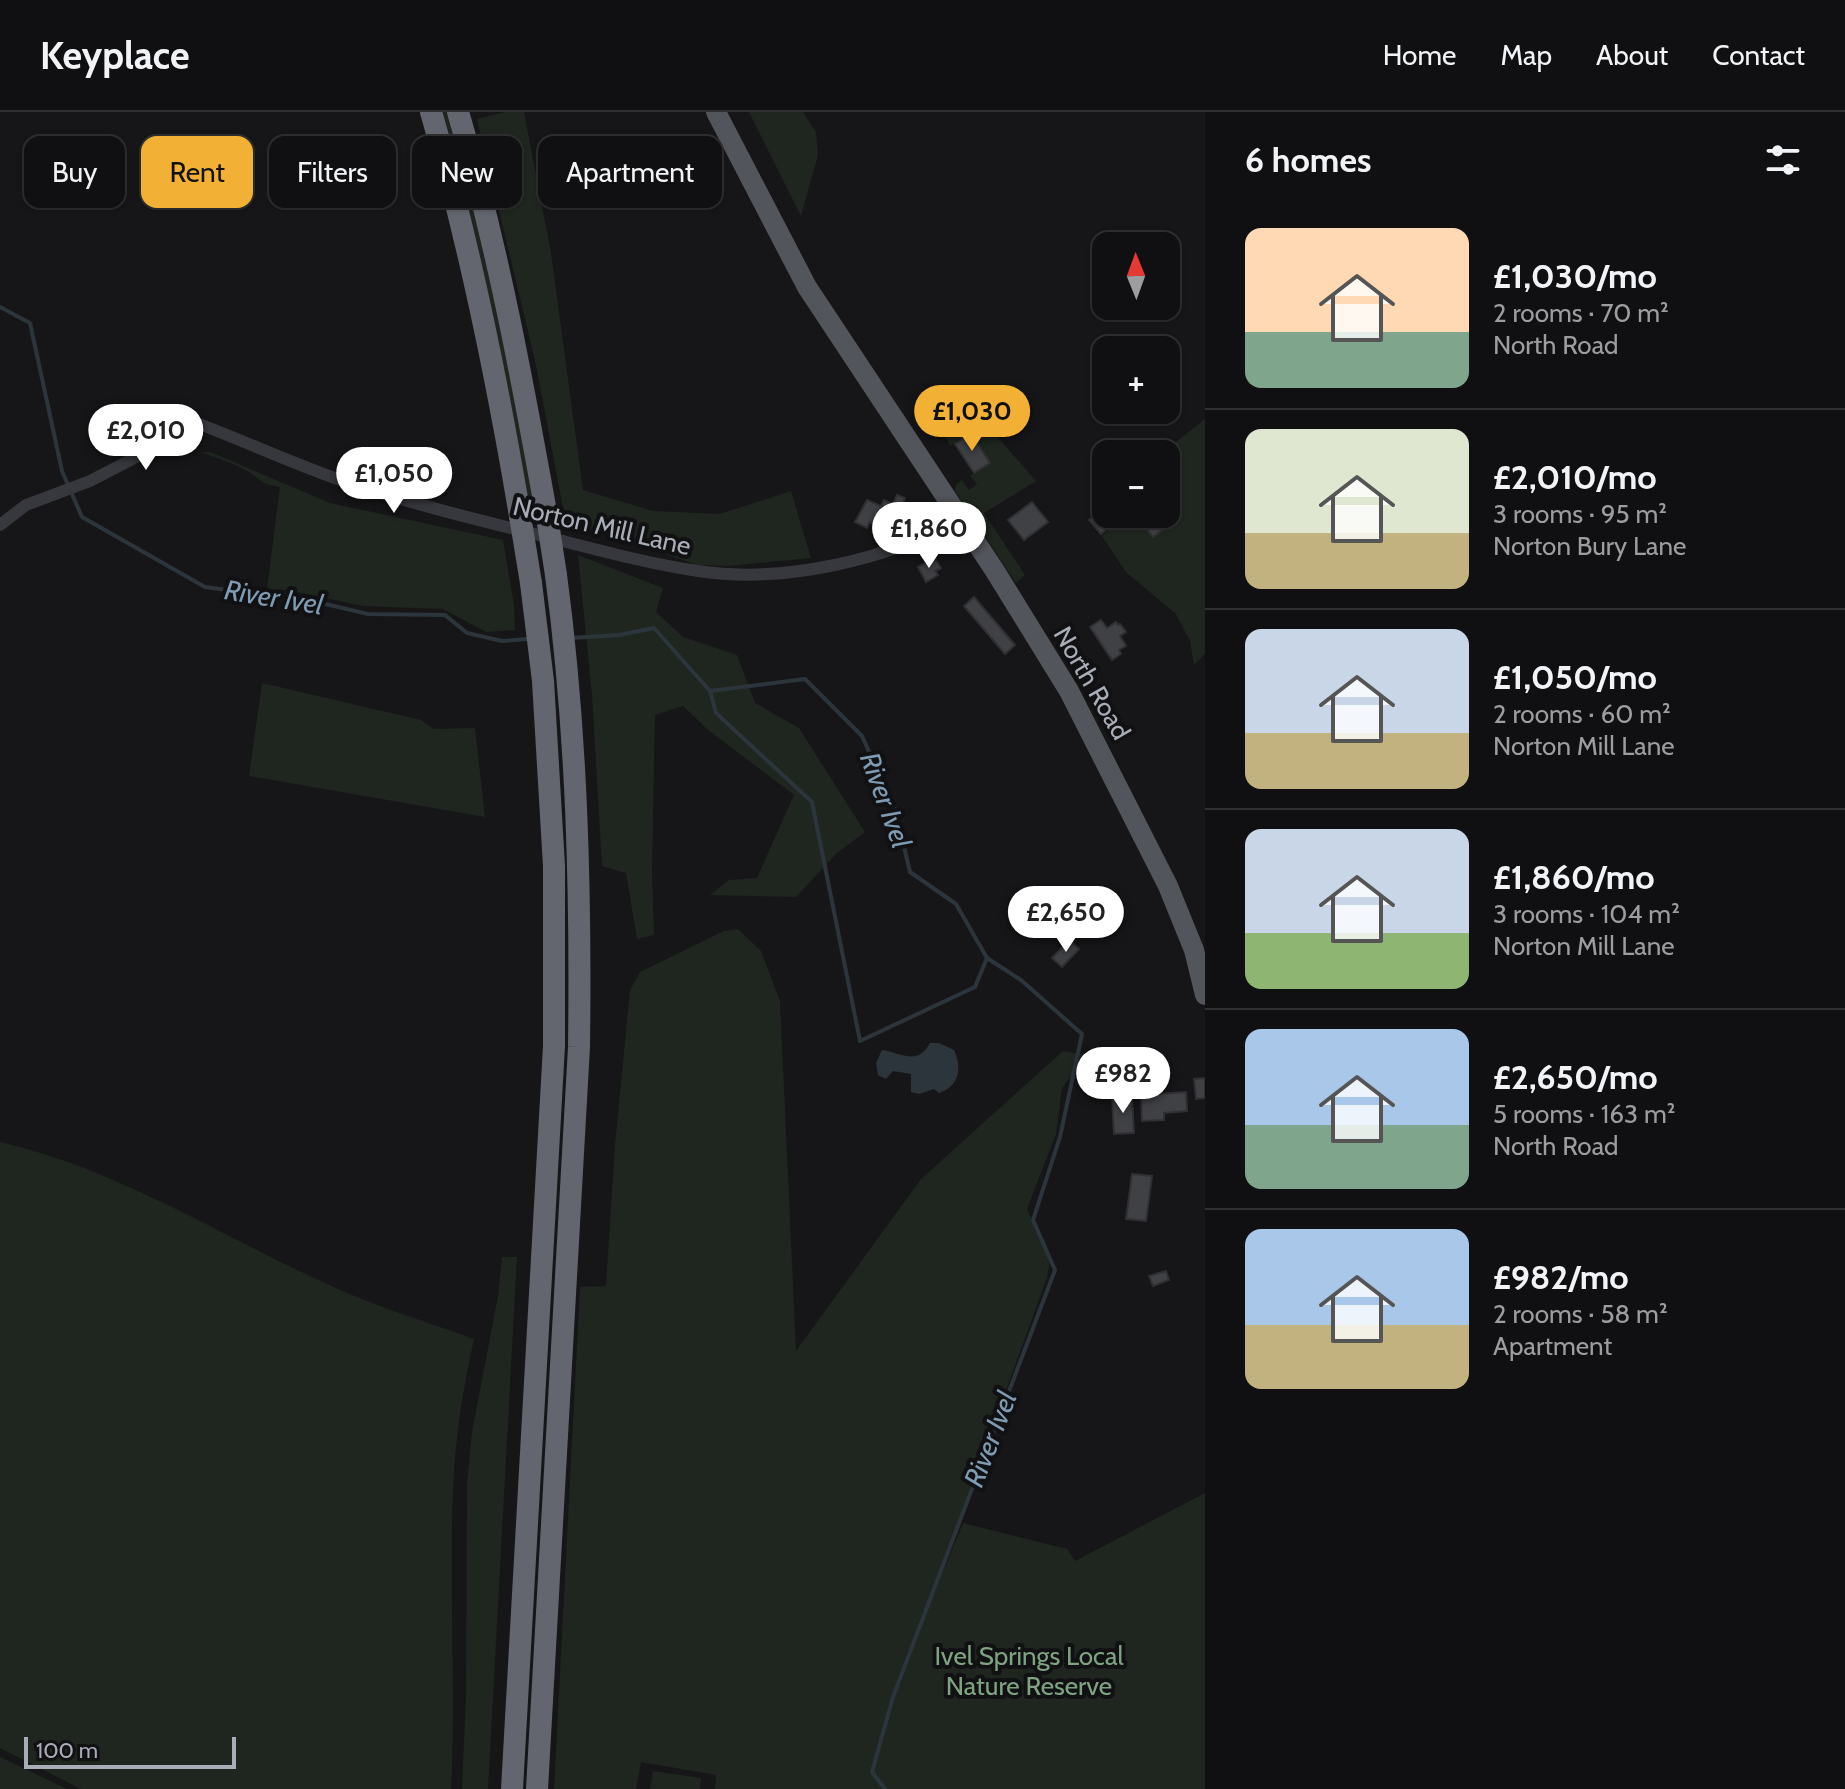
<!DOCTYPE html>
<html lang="en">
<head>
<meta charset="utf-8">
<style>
	:root { --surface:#101012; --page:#1e1e20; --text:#f1f3f6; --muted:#9c9d9f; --line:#303032; --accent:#f2b134 }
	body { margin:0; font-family:Cabin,sans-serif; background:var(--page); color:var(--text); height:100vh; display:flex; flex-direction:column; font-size:30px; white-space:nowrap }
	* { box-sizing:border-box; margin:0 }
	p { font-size:26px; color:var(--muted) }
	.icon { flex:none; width:44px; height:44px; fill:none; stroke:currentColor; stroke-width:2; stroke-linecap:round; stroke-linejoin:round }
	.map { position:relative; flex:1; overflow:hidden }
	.side { display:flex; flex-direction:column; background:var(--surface); width:640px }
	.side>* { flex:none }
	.top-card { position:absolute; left:24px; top:24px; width:760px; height:72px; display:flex; gap:16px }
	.needle { width:52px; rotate:359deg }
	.controls { position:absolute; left:1092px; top:120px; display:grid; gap:16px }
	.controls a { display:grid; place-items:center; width:88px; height:88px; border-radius:16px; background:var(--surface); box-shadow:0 2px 6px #0004,0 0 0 2px var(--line); font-size:40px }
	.scale { position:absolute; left:24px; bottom:20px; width:212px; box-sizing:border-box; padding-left:8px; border:4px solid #a8adb8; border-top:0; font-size:22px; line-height:28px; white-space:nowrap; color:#a8adb8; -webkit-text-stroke:6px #111113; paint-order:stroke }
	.price { position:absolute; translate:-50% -68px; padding:0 18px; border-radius:28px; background:#fff; color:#222; font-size:26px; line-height:52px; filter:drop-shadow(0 2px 4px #0008) }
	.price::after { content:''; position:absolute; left:50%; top:48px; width:24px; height:18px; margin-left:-12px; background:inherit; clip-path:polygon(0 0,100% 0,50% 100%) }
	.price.on { background:var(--accent); color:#111 }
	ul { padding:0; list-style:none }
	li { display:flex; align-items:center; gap:24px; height:200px; padding:0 40px }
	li+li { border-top:2px solid var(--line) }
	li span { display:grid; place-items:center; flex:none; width:224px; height:160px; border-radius:16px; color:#555 }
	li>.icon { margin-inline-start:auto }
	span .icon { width:96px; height:96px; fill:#fffc; stroke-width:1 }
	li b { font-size:34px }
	h2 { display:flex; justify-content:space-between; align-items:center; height:96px; padding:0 40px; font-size:34px }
	.tag { padding:0 28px; border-radius:16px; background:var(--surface); box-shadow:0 2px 6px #0004,0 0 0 2px var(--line); font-size:28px; line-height:72px }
	.tag.on { background:var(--accent); color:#111 }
	header { display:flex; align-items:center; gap:48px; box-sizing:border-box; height:112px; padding:0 40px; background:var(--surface); border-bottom:2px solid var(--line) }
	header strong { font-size:38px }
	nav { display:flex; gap:44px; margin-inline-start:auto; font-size:28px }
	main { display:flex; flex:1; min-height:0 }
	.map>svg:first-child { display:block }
	.green { fill:#1e261f }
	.water { fill:#2c353c }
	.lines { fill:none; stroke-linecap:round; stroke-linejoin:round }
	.stream { stroke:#2c353c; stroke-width:4 }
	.building { fill:#404145; stroke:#303034; stroke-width:2 }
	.minor { stroke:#37383d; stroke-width:12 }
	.primary { stroke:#53555c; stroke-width:20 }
	.motorway { stroke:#63666e; stroke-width:22 }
	.motorway-bridge { stroke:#63666e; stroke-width:22 }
	.labels { text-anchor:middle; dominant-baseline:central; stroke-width:8; stroke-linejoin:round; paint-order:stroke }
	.street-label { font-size:26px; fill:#a8adb8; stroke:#111113 }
	.park-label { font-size:26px; fill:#7fa381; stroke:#111113 }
	.water-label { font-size:28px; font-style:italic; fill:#7f9bb3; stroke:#111113 }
</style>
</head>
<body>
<header>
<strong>Keyplace</strong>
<nav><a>Home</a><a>Map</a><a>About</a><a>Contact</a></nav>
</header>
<main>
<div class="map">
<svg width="1205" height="1677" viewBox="0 0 1205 1677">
	<rect width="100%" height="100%" fill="#161618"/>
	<g class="green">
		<path d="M440,0h8l5,18 47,184 38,208h-6z"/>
		<path d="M505,0h19l27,141 32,237 70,21 67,3 71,-23 20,67 -84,8 -29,-1 -114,-38 -18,-3 -30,-159 -59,-246z"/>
		<path d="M749,0h54l13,20 2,23 -17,61z"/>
		<path d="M1205,307v235l-11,11 -4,-24 -14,-27 -50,-42 -24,-36 15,-13 -7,-9h56v-60h-5z"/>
		<path d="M978,310l10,4 48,55 -52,32 41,62 -9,8 -61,-92 1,-7 6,-4 7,10 8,-6 -7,-8 20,-13 -19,-29 -21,12 -4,-10z"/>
		<path d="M199,340h11l120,51 173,37 11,65 1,25 -29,2 -43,-23 -80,-3 -76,-16 -20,-1 13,-102c-19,-4 -13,-2 -28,-13 -15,-10 -36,-17 -53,-22z"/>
		<path d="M578,443l85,33 -7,24 27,25 54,18 18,48 44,25 66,104 -28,21 -41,44 -86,-2 19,-15 28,-2 37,-83 -87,-66 -24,-23 -28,9 -3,156 2,64 -17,4 -11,-66 -24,-7 -10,-171z"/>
		<path d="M262,571l159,37 13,9 41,-1 10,89 -236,-41z"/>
		<path d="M738,817l23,22 19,50 16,350 125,-172 142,-128 24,4 -25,33 -6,46 -29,75 23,51 -3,18 -130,356 46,-111 104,26 8,12 130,-68v296h-490l1,-14 -75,-13 -5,27h-82l26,-502 26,-1 9,-141 15,-155 10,-18 84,-41z"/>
		<path d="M0,1030c121,28 224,96 336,146 44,20 92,34 138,51 -11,49 -19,100 -21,151 -4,99 3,199 -2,299h-370l-81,-41z"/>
		<path d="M502,1145h15l-29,532h-26l4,-94 1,-212 5,-51 26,-136z"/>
		<path d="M0,1645l67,32h-67z"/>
		<path d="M653,1659l48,7 -1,11h-50z"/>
	</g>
	<path class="water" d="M930,931h9l15,7c8,18 6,36 -15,43l-5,-4 -15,5 -8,-2v-18l-18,-3 -7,8 -8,-4 -2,-12 6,-13c17,2 36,17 48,-7z"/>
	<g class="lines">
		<g class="stream">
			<path d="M0,195l30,16 32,148 20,46 123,70 52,7h26l85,20 77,1 22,18 35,8 27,-2"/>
			<path d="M570,526l49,-3 35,-7 56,63 95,-12 57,57 33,73 15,63 46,32 31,54 34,22 61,54 -22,103 -27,83 22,50 -162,427 -21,75 13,17"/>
			<path d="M710,579l6,22 96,89 48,239 115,-54 12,-29"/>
		</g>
	</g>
	<g class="building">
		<path d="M935,292l8,13 -10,6 -8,-13z"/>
		<path d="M971,321l19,30 -16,10 -19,-29z"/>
		<path d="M897,383l8,3 -9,22 -17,-5 -4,10 -5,-3 -3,6 -12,-6 12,-22 14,6 3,-6 9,4z"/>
		<path d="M1032,390l16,20 -24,18 -16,-20z"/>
		<path d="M1103,397l12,13 -14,12 -12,-14z"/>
		<path d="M1166,399l8,10 -21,16 -9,-11 15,-12h7z"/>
		<path d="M936,448l5,8 -6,3 3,4 -12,7 -8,-15 11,-6 1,2z"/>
		<path d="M974,485l41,48 -10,9 -41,-48z"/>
		<path d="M1101,508l6,8 9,-6 2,3 2,-1 6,8 -6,4 6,10 -7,4 2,4 -9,6 -22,-33z"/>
		<path d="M1069,828l10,9 -17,18 -10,-9z"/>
		<path d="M1205,966v20l-9,1 -2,-20z"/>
		<path d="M1186,980l1,19 -23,2v7l-22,1 -1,-26z"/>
		<path d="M1112,985h20l2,36 -20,1z"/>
		<path d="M1132,1062l20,2 -6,45 -20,-2z"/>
		<path d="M1166,1159l3,9 -16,6 -4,-10z"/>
	</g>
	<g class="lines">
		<path class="minor" d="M0,413l26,-20 64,-24 56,-29 48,-30c51,19 101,43 152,60 63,21 128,37 193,53 52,13 105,28 159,36 85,13 189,-11 263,-52"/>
		<path class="primary" d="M716,0l91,175 188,284 74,120 99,195 26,64 11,45"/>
		<g class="motorway">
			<path d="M431,0c39,133 66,267 89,404"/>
			<path d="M458,0c40,135 65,272 90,411"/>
			<path d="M512,1677l42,-743v-180l-11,-185 -12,-98"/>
			<path d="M537,1677l42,-742c2,-158 -2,-315 -23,-472"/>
		</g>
		<g class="motorway-bridge">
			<path d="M520,404l11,67"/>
			<path d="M548,411l8,52"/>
		</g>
	</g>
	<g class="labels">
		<g class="street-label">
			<text transform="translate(602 414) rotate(13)">Norton Mill Lane</text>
			<text transform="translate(1092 571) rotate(60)">North Road</text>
		</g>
		<g class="park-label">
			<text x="1029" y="1544">Ivel Springs Local<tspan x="1029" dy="30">Nature Reserve</tspan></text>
		</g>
		<g class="water-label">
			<text transform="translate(274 485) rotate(9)">River Ivel</text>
			<text transform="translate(886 688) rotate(70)">River Ivel</text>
			<text transform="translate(990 1327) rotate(-69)">River Ivel</text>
		</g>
	</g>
</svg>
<div class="controls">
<a><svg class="needle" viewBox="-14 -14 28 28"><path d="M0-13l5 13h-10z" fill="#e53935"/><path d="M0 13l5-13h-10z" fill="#9c9d9f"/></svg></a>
<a>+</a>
<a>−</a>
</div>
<div class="scale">100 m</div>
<b class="price on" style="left:972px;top:341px">£1,030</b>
<b class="price" style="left:146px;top:360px">£2,010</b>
<b class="price" style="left:394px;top:403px">£1,050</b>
<b class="price" style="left:929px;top:458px">£1,860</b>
<b class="price" style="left:1066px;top:842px">£2,650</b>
<b class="price" style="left:1123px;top:1003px">£982</b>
<div class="top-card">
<a class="tag">Buy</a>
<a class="tag on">Rent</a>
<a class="tag">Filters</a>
<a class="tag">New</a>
<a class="tag">Apartment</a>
</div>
</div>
<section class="side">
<h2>6 homes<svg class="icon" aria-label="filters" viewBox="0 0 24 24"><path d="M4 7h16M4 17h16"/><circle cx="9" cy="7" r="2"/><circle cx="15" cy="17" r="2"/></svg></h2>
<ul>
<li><span style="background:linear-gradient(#ffd9b3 65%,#7fa58c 0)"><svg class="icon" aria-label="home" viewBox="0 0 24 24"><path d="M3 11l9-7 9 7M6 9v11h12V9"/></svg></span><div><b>£1,030/mo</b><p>2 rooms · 70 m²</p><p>North Road</p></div></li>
<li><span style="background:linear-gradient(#dfe7d0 65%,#c2b280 0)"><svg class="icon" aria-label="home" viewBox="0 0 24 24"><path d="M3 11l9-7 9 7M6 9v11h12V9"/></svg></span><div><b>£2,010/mo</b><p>3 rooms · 95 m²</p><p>Norton Bury Lane</p></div></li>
<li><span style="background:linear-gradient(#c9d6e8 65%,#c2b280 0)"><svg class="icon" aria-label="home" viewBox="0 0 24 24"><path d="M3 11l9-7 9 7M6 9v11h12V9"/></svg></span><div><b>£1,050/mo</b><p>2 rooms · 60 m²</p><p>Norton Mill Lane</p></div></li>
<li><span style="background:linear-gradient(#c9d6e8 65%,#8fb573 0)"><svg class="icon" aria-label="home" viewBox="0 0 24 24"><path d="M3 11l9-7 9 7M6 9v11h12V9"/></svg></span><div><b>£1,860/mo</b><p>3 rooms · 104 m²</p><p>Norton Mill Lane</p></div></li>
<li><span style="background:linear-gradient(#a9c7e8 60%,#7fa58c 0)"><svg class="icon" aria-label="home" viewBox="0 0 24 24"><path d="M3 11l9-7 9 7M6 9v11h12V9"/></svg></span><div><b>£2,650/mo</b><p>5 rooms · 163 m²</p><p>North Road</p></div></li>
<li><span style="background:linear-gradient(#a9c7e8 60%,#c2b280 0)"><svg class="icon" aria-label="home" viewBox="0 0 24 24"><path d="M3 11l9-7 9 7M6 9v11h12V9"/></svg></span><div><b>£982/mo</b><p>2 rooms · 58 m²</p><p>Apartment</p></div></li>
</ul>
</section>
</main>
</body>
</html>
